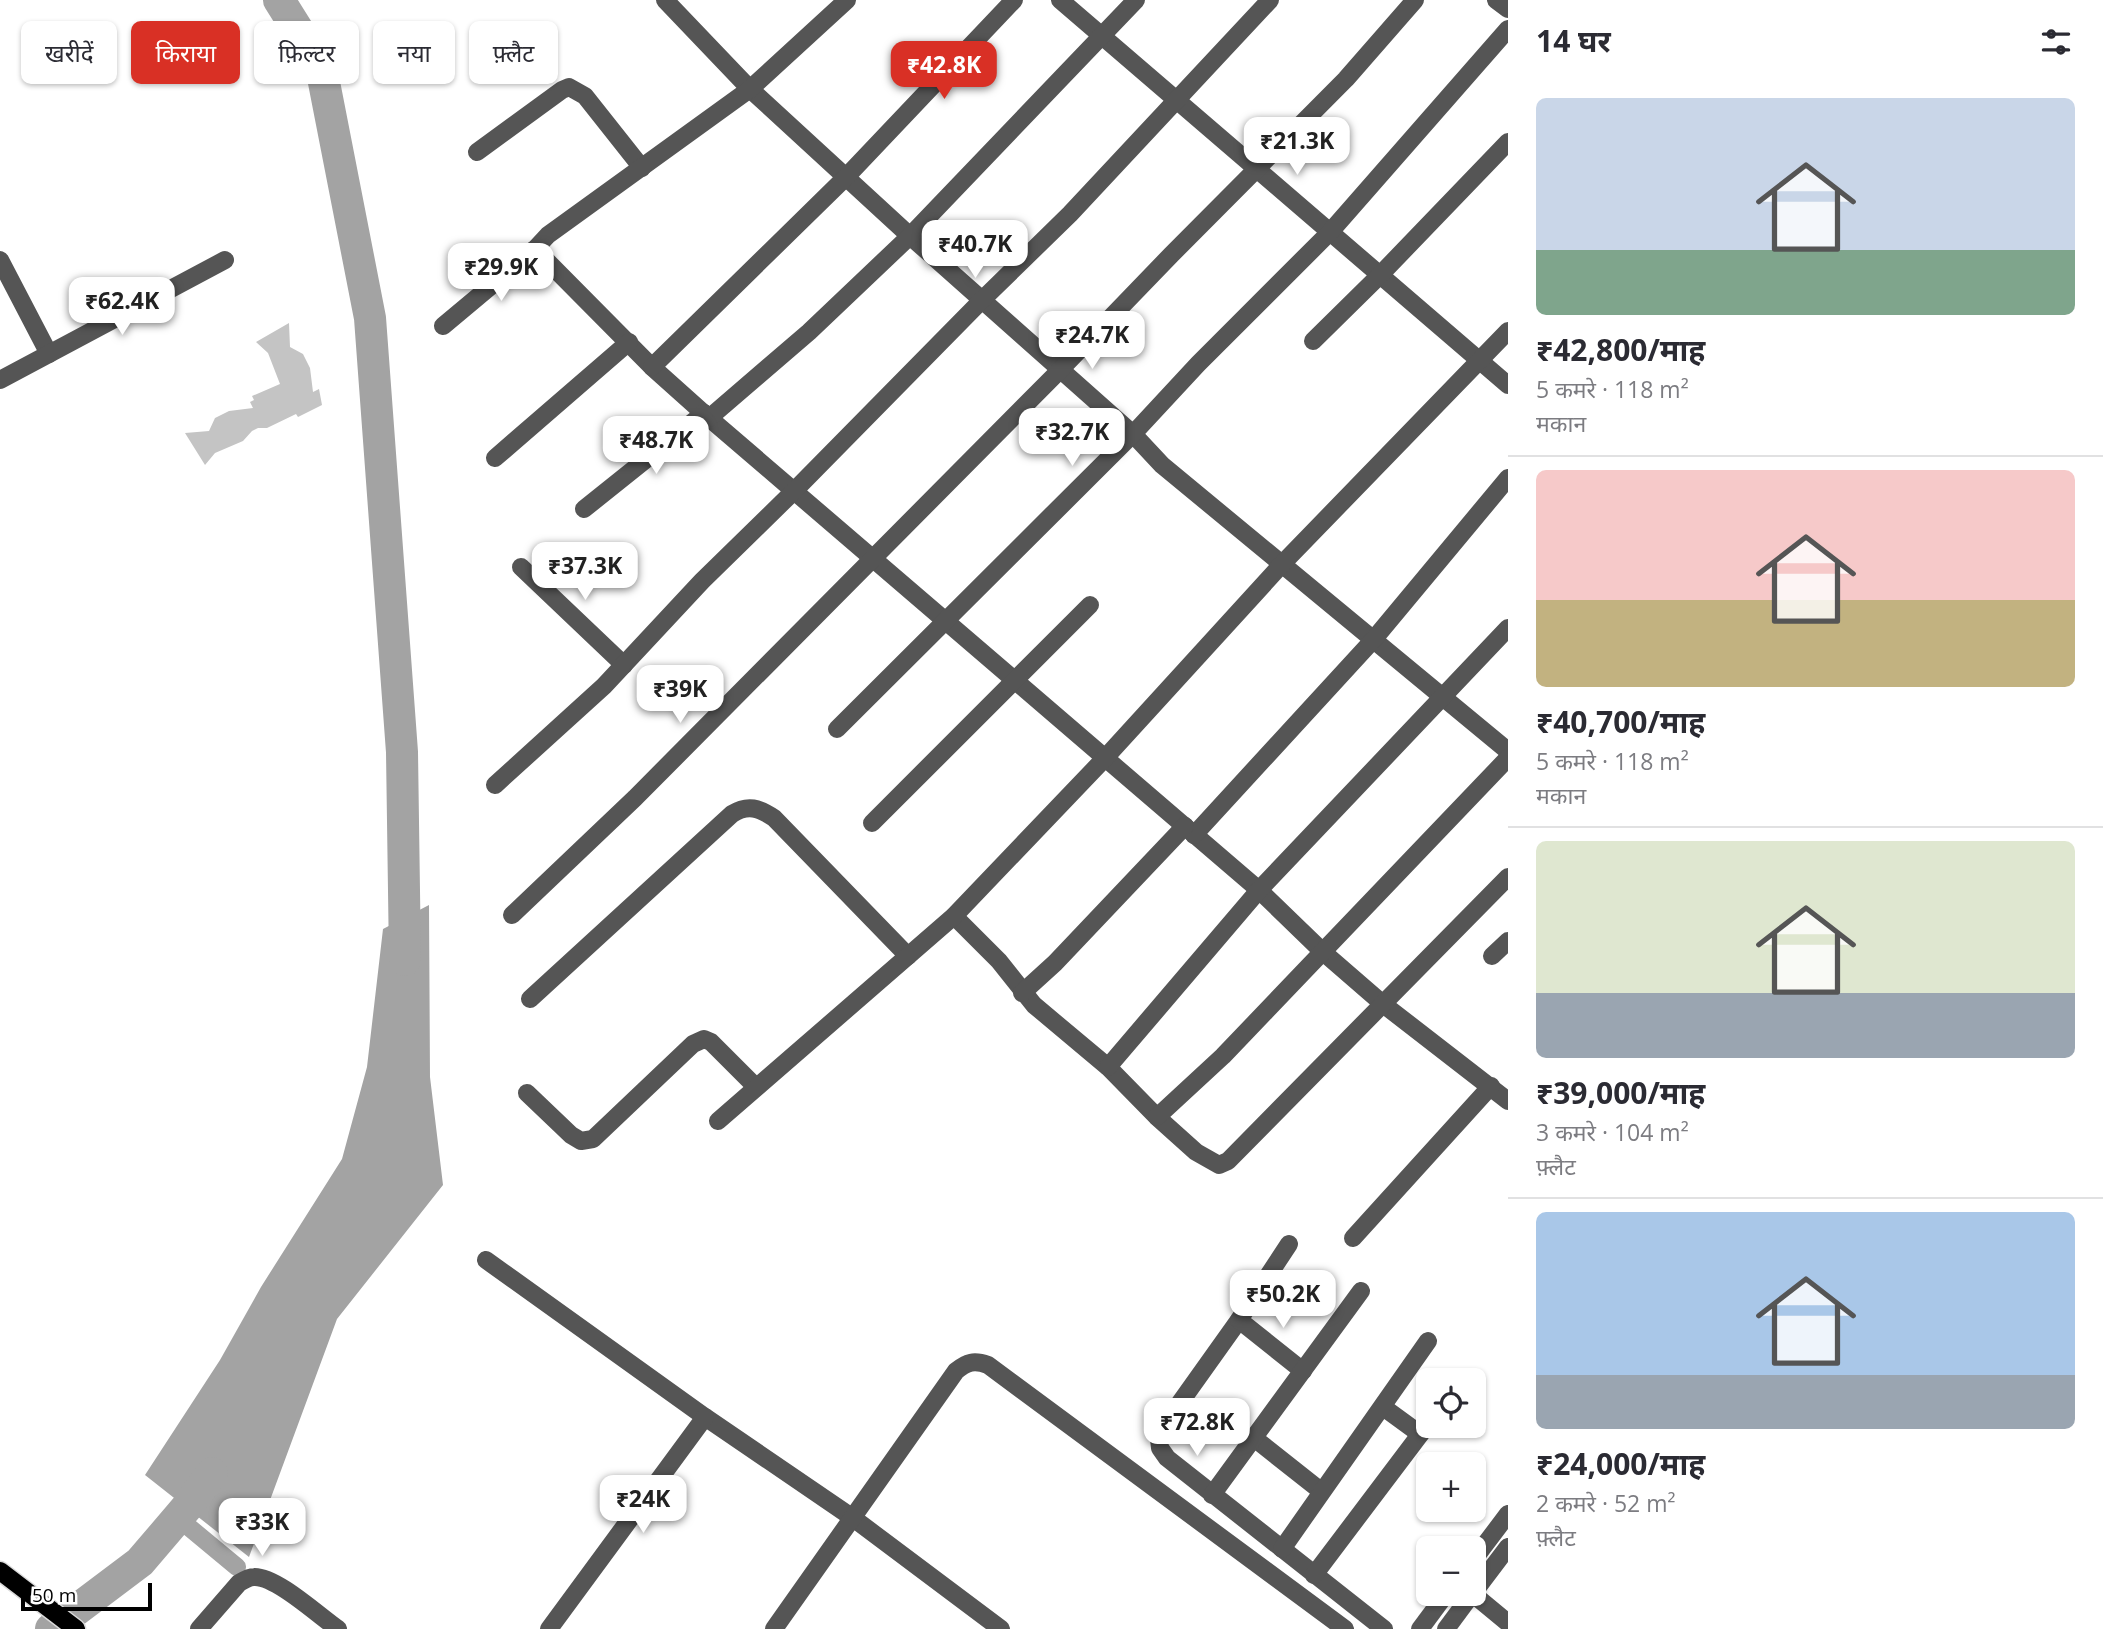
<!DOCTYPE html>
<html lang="hi">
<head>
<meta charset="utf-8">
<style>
	:root { --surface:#fff; --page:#f7f7f7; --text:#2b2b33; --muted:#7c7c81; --line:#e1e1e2; --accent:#d93025 }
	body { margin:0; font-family:"Open Sans","Noto Sans Devanagari",sans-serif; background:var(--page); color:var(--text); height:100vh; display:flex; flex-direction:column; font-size:26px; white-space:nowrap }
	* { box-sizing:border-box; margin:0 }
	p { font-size:23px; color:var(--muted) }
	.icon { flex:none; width:38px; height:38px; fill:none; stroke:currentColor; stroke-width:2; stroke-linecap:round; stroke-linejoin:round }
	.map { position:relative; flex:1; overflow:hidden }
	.drawer { display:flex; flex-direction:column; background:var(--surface); width:595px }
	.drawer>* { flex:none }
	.guide { position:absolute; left:21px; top:21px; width:665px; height:63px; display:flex; gap:14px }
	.controls { position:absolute; left:1416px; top:1368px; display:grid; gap:14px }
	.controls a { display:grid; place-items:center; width:70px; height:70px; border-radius:10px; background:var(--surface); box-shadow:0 2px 5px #0004; font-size:35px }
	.scale { position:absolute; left:21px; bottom:18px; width:131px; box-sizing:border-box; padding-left:7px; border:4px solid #000; border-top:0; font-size:19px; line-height:24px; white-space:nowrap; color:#000; -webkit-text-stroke:5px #fff; paint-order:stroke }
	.price { position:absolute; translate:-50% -60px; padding:0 16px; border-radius:14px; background:#fff; color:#222; font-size:23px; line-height:46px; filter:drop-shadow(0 2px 4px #0008) }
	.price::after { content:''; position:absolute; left:50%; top:42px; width:21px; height:16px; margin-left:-10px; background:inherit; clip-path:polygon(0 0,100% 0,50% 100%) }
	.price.active { background:var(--accent); color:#fff }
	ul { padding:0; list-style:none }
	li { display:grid; align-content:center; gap:14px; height:371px; padding:0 28px }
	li+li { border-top:2px solid var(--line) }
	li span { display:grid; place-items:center; height:217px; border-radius:10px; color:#555 }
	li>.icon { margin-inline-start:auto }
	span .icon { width:126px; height:126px; fill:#fffc; stroke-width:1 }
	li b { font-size:30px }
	h2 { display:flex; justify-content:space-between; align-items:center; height:84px; padding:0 28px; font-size:30px }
	.pill { padding:0 24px; border-radius:10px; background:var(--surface); box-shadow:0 2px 5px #0004; font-size:24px; line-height:63px }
	.pill.active { background:var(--accent); color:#fff }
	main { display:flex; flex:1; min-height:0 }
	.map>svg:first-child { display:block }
	.water { fill:#a3a3a3 }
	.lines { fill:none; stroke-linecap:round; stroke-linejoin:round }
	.canal { stroke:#a3a3a3; stroke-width:18 }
	.river { stroke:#a3a3a3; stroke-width:32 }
	.building { fill:#c4c4c4 }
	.major-casing { stroke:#dbdbdb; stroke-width:21 }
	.minor { stroke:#555; stroke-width:18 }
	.major { stroke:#000; stroke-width:18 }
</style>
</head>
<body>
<main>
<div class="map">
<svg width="1508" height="1629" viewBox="0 0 1508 1629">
	<rect width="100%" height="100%" fill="#fff"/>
	<path class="water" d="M429,905l1,172 13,108 -106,134 -88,238 -104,-82 75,-115 41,-73 81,-128 25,-92 16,-138z"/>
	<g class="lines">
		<path class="canal" d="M178,1518l59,49"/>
		<g class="river">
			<path d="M279,0l42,67 49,251 32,434 3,208"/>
			<path d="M51,1629l89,-67 47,-55 25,-34"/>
		</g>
	</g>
	<path class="building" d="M289,323l1,24 13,7 7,14 3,24 6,-3 3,16 -24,12 -2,-3 -29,14h-9l-6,3 -9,10 -28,12 -10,12 -20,-32 24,-2 6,-13 14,-7 24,-3 -3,-6 4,-2 -2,-4 28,-12 -12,-31 -12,-11z"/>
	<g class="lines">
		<defs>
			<path id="major" d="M0,1571l76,58"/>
		</defs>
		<use href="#major" class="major-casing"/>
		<g class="minor">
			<path d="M665,0l85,89 160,147 223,198 29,31 346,286"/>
			<path d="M1060,0l448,385"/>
			<path d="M1496,0l12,9"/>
			<path d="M477,152l85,-62 7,-3 16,9 57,72"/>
			<path d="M535,249l117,118 57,51 550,472 64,62 60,52 125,97"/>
			<path d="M0,260l49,94"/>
			<path d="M443,326l92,-77 13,-14 202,-146 97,-89"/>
			<path d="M1313,341l67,-66 128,-133"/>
			<path d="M652,367l195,-191 167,-176"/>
			<path d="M0,380l225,-120"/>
			<path d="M709,418l100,-86 101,-96 226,-236"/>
			<path d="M495,458l134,-116"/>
			<path d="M584,509l120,-96"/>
			<path d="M521,567l103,98"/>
			<path d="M837,729l296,-295 65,-70 133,-133 177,-202"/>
			<path d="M495,785l109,-99 98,-105 92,-90 189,-192 87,-85 200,-214"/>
			<path d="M872,823l218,-218"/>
			<path d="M1194,835l180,-196 134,-161"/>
			<path d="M512,915l123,-117 426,-429 110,-114 175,-176 69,-79"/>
			<path d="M954,916l45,45 35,44 74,62 49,50 39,35 23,13 9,-4 280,-284"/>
			<path d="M1492,956l16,-15"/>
			<path d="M1022,993l33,-30 130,-137"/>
			<path d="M530,999l202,-185c16,-10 27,-6 42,4l134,138"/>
			<path d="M1108,1067l151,-177 249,-262"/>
			<path d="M527,1093l44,42 10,6 12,-2 100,-95 11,-5 7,3 45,45"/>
			<path d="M1157,1117l66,-61 285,-298"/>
			<path d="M718,1121l236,-205 151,-158 178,-195 225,-232"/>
			<path d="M1353,1238l138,-152"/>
			<path d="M1289,1244l-50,76 -77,108 -3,11 1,9 7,10 217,171"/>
			<path d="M486,1260l219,157 148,101 148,111"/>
			<path d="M1239,1320l64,51"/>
			<path d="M1460,1381l3,-4"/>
			<path d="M1383,1407l37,27"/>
			<path d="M1254,1438l67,53"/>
			<path d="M1212,1495l149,-204"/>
			<path d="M1282,1549l146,-208"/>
			<path d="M1474,1559l34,-45"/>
			<path d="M1314,1575l114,-151"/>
			<path d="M1474,1592l34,-45"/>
			<path d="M1473,1594l35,29"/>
			<path d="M199,1629l40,-46c5,-3 10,-6 15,-6 22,-1 65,39 84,52"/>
			<path d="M549,1629l156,-212"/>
			<path d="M774,1629l182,-258c11,-9 18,-11 32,-6l357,264"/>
			<path d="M1420,1629l26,-35"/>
			<path d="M1446,1629l26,-35"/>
		</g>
		<use href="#major" class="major"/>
	</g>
</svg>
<div class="controls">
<a><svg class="icon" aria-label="locate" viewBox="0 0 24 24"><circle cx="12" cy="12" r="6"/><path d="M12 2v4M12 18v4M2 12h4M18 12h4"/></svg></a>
<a>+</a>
<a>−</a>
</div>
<div class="scale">50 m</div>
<b class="price active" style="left:944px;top:101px">₹42.8K</b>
<b class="price" style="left:1297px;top:177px">₹21.3K</b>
<b class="price" style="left:975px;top:280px">₹40.7K</b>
<b class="price" style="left:501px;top:303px">₹29.9K</b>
<b class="price" style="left:122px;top:337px">₹62.4K</b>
<b class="price" style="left:1092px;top:371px">₹24.7K</b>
<b class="price" style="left:1072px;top:468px">₹32.7K</b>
<b class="price" style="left:656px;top:476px">₹48.7K</b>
<b class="price" style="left:585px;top:602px">₹37.3K</b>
<b class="price" style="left:680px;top:725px">₹39K</b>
<b class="price" style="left:1283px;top:1330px">₹50.2K</b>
<b class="price" style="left:1197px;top:1458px">₹72.8K</b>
<b class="price" style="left:643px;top:1535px">₹24K</b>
<b class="price" style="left:262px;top:1558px">₹33K</b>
<div class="guide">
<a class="pill">खरीदें</a>
<a class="pill active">किराया</a>
<a class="pill">फ़िल्टर</a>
<a class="pill">नया</a>
<a class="pill">फ़्लैट</a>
</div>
</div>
<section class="drawer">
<h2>14 घर<svg class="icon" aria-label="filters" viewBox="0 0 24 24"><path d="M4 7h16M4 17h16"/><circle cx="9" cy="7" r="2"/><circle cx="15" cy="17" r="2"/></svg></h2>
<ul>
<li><span style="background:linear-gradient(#c9d6e8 70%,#7fa58c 0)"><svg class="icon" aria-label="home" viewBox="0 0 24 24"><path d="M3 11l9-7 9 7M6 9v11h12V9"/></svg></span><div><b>₹42,800/माह</b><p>5 कमरे · 118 m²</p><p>मकान</p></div></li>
<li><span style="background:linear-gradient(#f6c9c9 60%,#c2b280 0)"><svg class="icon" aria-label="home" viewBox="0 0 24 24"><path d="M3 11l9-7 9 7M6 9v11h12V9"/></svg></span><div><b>₹40,700/माह</b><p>5 कमरे · 118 m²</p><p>मकान</p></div></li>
<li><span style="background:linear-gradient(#dfe7d0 70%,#9aa5b1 0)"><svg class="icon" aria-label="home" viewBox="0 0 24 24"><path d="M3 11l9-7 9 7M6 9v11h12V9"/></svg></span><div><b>₹39,000/माह</b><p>3 कमरे · 104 m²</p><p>फ़्लैट</p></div></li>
<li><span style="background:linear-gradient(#a9c7e8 75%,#9aa5b1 0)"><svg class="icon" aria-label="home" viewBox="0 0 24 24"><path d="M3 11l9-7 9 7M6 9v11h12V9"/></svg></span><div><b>₹24,000/माह</b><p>2 कमरे · 52 m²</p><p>फ़्लैट</p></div></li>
</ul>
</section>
</main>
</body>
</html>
